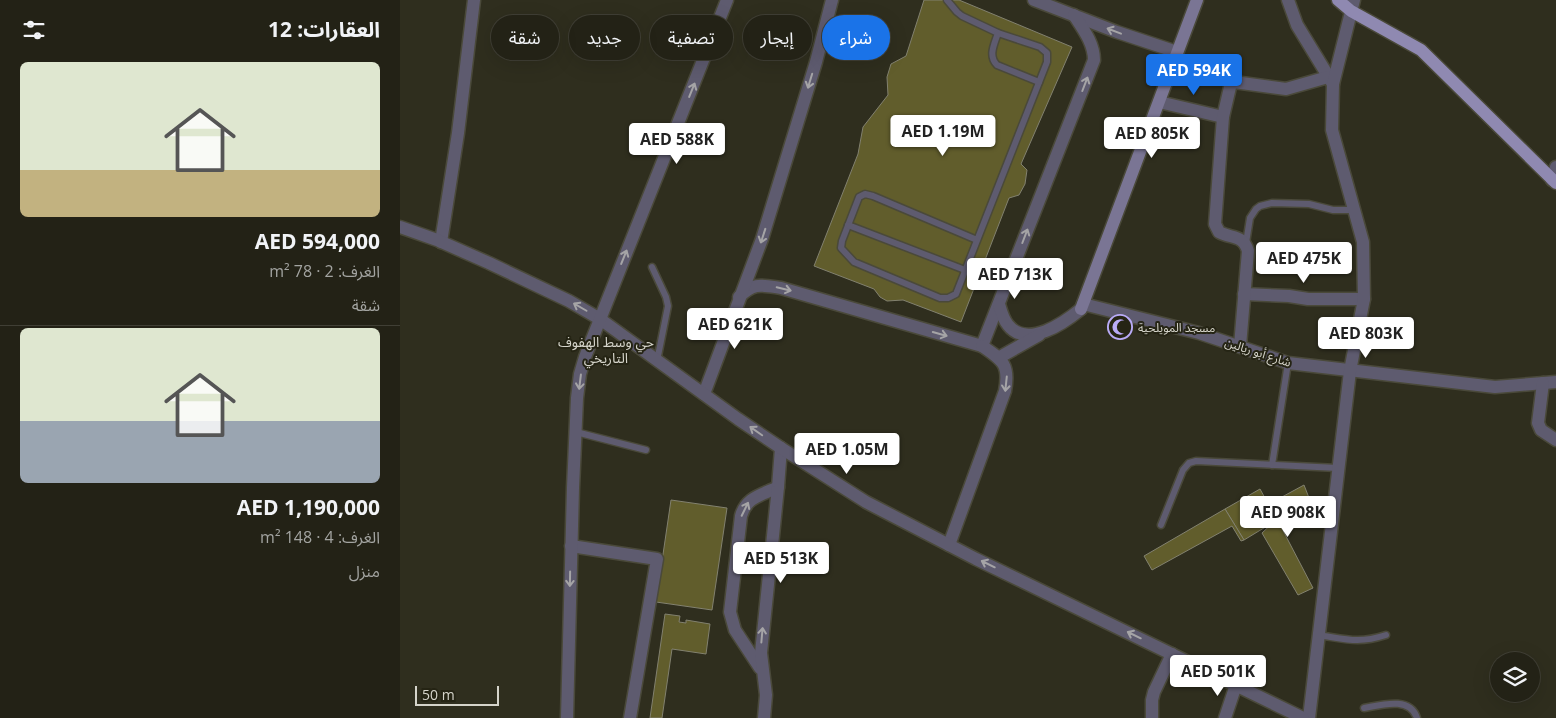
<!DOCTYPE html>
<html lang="ar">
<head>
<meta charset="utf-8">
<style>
	:root { --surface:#232216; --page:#2f2f23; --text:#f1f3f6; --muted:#a3a4a1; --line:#403f35; --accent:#1a73e8 }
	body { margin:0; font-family:"Open Sans","Noto Sans Arabic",sans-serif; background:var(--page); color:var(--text); direction:rtl; height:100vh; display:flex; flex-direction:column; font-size:19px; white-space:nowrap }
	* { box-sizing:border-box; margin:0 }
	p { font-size:16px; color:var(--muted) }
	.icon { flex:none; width:28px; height:28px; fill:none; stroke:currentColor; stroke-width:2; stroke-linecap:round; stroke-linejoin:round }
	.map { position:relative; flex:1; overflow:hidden; direction:ltr }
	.details { display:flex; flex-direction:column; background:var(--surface); width:400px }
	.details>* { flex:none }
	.banner { position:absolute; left:15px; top:15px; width:475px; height:45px; direction:rtl; display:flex; gap:10px }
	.buttons { position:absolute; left:1090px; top:652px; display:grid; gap:10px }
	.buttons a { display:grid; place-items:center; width:50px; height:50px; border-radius:50%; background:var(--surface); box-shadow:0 5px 20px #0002,0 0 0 1px var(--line); font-size:25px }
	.scale { position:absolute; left:15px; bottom:12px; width:84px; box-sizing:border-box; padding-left:5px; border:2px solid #d5d4ca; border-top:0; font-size:14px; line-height:18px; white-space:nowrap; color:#d5d4ca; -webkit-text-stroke:4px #252414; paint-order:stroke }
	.price { position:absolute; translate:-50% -42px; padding:0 11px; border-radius:5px; background:#fff; color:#222; font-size:16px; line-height:32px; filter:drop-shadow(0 1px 2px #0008) }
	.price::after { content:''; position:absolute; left:50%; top:30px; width:15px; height:11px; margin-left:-8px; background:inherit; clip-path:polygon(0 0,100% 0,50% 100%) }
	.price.selected { background:var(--accent); color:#fff }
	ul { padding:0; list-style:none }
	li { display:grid; align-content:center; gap:10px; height:265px; padding:0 20px }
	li+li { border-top:1px solid var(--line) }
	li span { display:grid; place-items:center; height:155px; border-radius:8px; color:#555 }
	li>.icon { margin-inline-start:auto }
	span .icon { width:90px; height:90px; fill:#fffc; stroke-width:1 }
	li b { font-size:21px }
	h2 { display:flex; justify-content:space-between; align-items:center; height:60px; padding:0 20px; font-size:21px }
	.pill { padding:0 18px; border-radius:22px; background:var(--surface); box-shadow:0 5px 20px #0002,0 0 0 1px var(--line); font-size:18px; line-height:45px }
	.pill.selected { background:var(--accent); color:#fff }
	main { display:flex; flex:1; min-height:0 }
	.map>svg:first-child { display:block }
	.building { fill:#615d2c; stroke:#82816f }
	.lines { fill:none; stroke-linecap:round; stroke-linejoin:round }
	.service-casing { stroke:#4a493a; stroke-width:9 }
	.minor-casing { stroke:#4a493a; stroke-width:15 }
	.tertiary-casing { stroke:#4a493a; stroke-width:15 }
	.secondary-casing { stroke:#4a493a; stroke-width:15 }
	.primary-casing { stroke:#4a493a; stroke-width:15 }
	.service { stroke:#5e5b6f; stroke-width:6 }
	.minor { stroke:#5e5b6f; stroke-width:12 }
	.tertiary { stroke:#5e5b6f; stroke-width:12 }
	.secondary { stroke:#7a7594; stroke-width:12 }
	.primary { stroke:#8f89b1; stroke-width:12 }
	.oneway { stroke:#a5a4a6 }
	.labels { text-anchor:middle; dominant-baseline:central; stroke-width:4; stroke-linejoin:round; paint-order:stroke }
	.poi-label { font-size:12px; fill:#d5d4ca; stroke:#252414; text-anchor:start }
	.street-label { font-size:12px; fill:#d5d4ca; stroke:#252414 }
	.neighbourhood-label { font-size:14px; fill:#d5d4ca; stroke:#252414 }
</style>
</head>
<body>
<main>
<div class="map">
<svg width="1156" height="718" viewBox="0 0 1156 718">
	<rect width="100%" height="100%" fill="#2f2e1e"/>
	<g class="building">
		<path d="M524,0h35l113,47 -51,117 6,6 -2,14 -6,11 -10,3 -48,124 -58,-22 -16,1 -7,-4 -6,-8 -60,-23 44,-112 5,-27 25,-32 -1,-18 4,-13 15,-8z"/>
		<path d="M904,485l7,18 -33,18 35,67 -15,7 -36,-62 15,-14 -8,-15z"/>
		<path d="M860,489l17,31 -33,20 -19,-31z"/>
		<path d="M271,500l56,8 -15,102 -56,-8z"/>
		<path d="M825,509l19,31 -3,1 -9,-15 -80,44 -8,-14z"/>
		<path d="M265,614l15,2 -1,6 7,1v-3l24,4 -4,30 -34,-5 -10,69h-12z"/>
	</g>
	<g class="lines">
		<defs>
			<g id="service">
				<path d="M547,0l10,12 5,4 36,17 42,14 7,6v9l-91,232 -8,4h-8l-86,-36 -13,-14 1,-7 17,-44 6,-3 8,2 104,44"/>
				<path d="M598,33c-4,12 -10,23 -1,32l42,17"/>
				<path d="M448,225l117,45"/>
				<path d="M846,243l4,-25 6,-9 4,-3 12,-3 37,1 24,6h21"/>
				<path d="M252,267l14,30 2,9 -11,55"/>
				<path d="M176,432l70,18"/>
				<path d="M872,465l16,-102"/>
				<path d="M761,525l22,-55 6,-7 7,-2 142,7"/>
				<path d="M918,635c28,4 40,9 68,0"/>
				<path d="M964,708c17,-3 46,-12 53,10"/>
			</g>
			<g id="minor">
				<path d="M634,0l83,32 60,20"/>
				<path d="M888,0l9,25 36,59"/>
				<path d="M759,102l64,15"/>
				<path d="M1152,180l4,-13"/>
				<path d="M41,242l17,-109 16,-133"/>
				<path d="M844,294l45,2 19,3h56"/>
				<path d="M339,297c15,-15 22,-12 42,-9l201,58 112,-286c0,-17 -11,-31 -20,-45"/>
				<path d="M599,304c2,7 4,15 9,21 19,24 56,-2 73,-16"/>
				<path d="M683,304l116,29 89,30 207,24 61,-5"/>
				<path d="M840,346l8,-95c-5,-17 -17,-12 -29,-19l-4,-8 8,-107 8,-34 3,-1 52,7 42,-12"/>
				<path d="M600,357l39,-22"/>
				<path d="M1143,383l-5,40 3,7 15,10"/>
				<path d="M304,394l58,-155 54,-177 16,-62"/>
				<path d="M549,545l56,-154c5,-26 -2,-31 -23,-45"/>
				<path d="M171,546l86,13 -27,159"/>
				<path d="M360,668l-25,-38 -5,-18 11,-96c5,-19 21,-21 37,-29"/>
				<path d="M364,718l2,-23 -5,-42 17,-166 3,-39"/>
				<path d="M752,718v-18l2,-8 18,-38"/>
				<path d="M825,718l11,-33"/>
				<path d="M909,718l41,-347 14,-72 -1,-57 -31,-112 1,-46 21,-84"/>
			</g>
			<g id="tertiary">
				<path d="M0,227l37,13 52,23 80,38 31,18 138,100 43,29 85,54 110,57 327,159"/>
				<path d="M167,718l6,-230 4,-90 3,-24 5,-17 27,-68 115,-289"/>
			</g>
			<path id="secondary" d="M681,309l116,-309"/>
			<path id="primary" d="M938,0l13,11 70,39 135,133"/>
		</defs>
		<use href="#service" class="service-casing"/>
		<use href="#minor" class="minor-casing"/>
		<use href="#tertiary" class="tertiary-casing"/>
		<use href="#secondary" class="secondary-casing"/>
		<use href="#primary" class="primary-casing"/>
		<use href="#service" class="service"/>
		<use href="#minor" class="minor"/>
		<use href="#tertiary" class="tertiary"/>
		<use href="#secondary" class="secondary"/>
		<use href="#primary" class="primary"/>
	</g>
	<defs><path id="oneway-shaft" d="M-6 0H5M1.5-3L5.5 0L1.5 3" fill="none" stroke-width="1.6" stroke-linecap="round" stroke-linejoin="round" transform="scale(1.25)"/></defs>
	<g class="oneway">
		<use href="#oneway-shaft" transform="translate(714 31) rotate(-159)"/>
		<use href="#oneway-shaft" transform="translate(410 81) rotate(107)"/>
		<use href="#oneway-shaft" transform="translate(685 84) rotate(-69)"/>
		<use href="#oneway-shaft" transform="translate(292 90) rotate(-68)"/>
		<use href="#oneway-shaft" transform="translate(363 236) rotate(108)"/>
		<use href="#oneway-shaft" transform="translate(625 236) rotate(-69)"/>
		<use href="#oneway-shaft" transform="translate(224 257) rotate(-68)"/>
		<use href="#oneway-shaft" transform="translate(384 289) rotate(13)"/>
		<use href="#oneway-shaft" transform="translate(180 307) rotate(-150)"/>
		<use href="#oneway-shaft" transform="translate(540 334) rotate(16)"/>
		<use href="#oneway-shaft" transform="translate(180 382) rotate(97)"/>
		<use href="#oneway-shaft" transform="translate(606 384) rotate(96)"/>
		<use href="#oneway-shaft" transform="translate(356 431) rotate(-145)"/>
		<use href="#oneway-shaft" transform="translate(345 509) rotate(-64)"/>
		<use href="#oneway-shaft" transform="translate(588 564) rotate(-154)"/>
		<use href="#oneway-shaft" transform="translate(170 579) rotate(91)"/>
		<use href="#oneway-shaft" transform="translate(362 635) rotate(-85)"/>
		<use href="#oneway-shaft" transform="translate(734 635) rotate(-154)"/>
	</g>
	<defs>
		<symbol id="mosque-ring" viewBox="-11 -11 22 22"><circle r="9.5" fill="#252414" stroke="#b9abf7" stroke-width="1.5"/><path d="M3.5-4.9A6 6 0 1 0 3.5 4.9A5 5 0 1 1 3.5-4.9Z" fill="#b9abf7"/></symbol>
	</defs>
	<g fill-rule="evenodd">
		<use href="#mosque-ring" x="706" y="313" width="28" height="28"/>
	</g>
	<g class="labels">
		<g class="poi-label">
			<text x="738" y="327">مسجد المويلحية</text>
		</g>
		<g class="street-label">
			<text transform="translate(858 352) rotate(18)">شارع أبو ريالين</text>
		</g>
		<g class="neighbourhood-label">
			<text x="206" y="341">حي وسط الهفوف<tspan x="206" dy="16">التاريخي</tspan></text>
		</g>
	</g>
</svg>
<div class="buttons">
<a><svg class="icon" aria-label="layers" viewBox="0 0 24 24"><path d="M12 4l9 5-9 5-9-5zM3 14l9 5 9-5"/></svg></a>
</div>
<div class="scale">50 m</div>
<b class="price selected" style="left:794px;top:96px">AED 594K</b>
<b class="price" style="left:543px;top:157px">AED 1.19M</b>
<b class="price" style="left:752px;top:159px">AED 805K</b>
<b class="price" style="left:277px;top:165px">AED 588K</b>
<b class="price" style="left:904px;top:284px">AED 475K</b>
<b class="price" style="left:615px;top:300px">AED 713K</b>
<b class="price" style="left:335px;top:350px">AED 621K</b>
<b class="price" style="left:966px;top:359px">AED 803K</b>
<b class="price" style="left:447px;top:475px">AED 1.05M</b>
<b class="price" style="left:888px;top:538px">AED 908K</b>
<b class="price" style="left:381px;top:584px">AED 513K</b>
<b class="price" style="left:818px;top:697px">AED 501K</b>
<div class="banner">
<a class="pill selected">شراء</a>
<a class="pill">إيجار</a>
<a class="pill">تصفية</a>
<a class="pill">جديد</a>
<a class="pill">شقة</a>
</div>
</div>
<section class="details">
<h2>العقارات: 12<svg class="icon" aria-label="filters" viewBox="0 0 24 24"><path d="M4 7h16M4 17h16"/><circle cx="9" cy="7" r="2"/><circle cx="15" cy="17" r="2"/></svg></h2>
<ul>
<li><span style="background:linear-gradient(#dfe7d0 70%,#c2b280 0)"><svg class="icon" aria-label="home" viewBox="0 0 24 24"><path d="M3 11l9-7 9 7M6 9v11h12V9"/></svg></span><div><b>AED 594,000</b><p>الغرف: 2 · 78 m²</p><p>شقة</p></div></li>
<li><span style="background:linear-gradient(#dfe7d0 60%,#9aa5b1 0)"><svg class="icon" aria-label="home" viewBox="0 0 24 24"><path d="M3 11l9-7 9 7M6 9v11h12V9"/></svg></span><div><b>AED 1,190,000</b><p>الغرف: 4 · 148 m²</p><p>منزل</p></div></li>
</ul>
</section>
</main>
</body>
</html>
